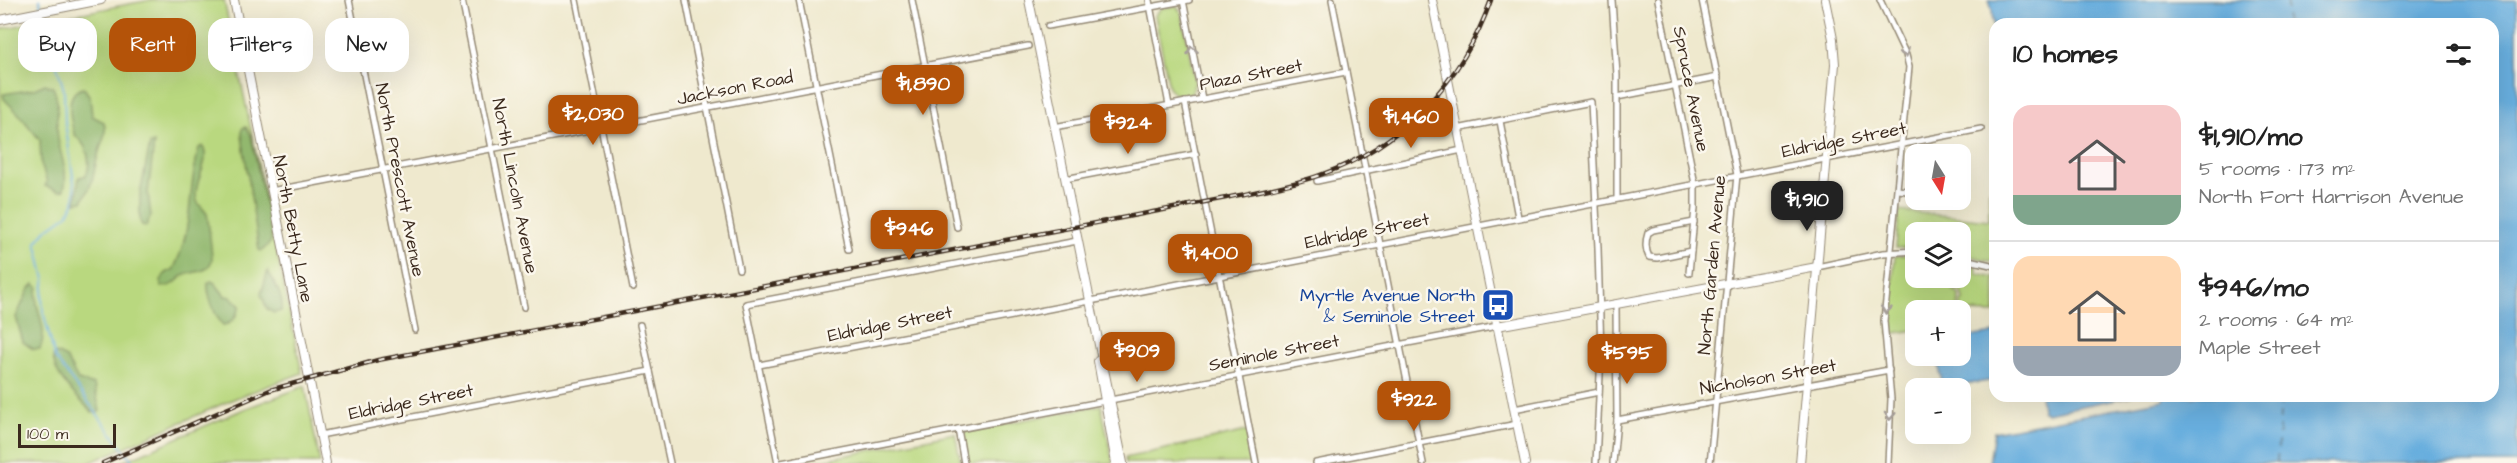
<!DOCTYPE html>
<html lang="en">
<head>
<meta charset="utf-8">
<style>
	:root { --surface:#fff; --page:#f2f2f2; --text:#222; --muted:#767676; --line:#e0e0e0; --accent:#b45309 }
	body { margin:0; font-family:"Architects Daughter",sans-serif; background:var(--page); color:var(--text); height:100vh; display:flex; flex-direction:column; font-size:22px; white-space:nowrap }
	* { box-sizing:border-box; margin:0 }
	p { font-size:20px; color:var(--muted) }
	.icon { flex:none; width:33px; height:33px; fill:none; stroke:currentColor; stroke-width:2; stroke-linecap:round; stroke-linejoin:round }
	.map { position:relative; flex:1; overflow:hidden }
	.sheet { position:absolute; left:1989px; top:18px; width:510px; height:384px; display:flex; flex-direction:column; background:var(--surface); border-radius:18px; box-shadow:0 6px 24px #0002 }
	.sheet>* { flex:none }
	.hud { position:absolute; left:18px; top:18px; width:570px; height:54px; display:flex; gap:12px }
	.needle { width:39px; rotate:169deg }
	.fabs { position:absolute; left:1905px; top:144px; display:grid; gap:12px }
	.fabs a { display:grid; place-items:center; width:66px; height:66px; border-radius:12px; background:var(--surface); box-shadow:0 6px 24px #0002; font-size:30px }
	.scale { position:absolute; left:18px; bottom:15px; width:98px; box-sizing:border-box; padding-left:6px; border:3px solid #3b2a1e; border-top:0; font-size:16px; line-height:21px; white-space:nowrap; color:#3b2a1e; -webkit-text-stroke:4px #fbf7ec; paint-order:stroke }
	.price { position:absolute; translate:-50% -51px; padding:0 14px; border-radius:12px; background:var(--accent); color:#fff; font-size:20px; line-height:39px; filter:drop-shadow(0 2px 3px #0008) }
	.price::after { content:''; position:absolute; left:50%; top:36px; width:18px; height:14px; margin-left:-9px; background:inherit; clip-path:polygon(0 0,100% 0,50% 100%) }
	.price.selected { background:#222; color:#fff }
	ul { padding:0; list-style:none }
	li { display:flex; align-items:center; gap:18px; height:150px; padding:0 24px }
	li+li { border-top:2px solid var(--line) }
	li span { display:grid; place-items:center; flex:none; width:168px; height:120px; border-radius:18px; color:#555 }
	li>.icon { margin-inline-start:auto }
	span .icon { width:72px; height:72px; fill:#fffc; stroke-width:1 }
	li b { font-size:26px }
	h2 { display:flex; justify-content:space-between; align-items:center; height:72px; padding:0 24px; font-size:26px }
	.chip { padding:0 21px; border-radius:18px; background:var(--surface); box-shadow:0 6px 24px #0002; font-size:21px; line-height:54px }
	.chip.selected { background:var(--accent); color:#fff }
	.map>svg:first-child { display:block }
	.green { fill:#b9d87f; stroke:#7a814e; stroke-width:1.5 }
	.forest { fill:#92b86e; stroke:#667146; stroke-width:1.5 }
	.water { fill:#67aede; stroke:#516c7e; stroke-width:1.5 }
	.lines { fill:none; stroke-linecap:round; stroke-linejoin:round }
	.stream { stroke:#67aede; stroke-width:2 }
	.ferry { stroke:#4a5861; stroke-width:1.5; stroke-dasharray:8 6; stroke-linecap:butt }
	.street-casing { stroke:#958a76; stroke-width:8 }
	.secondary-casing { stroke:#958a76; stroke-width:10 }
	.street { stroke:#fff; stroke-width:5 }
	.secondary { stroke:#fff; stroke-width:8 }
	.rail-casing { stroke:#3b2a1e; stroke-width:4.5 }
	.rail { stroke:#fbf7ec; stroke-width:2; stroke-dasharray:7; stroke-linecap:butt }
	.oneway { stroke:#a79f9a }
	.labels { text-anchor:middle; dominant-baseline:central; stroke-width:5; stroke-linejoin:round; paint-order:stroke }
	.street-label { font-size:18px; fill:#3b2a1e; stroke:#fbf7ec }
	.transit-label { font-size:18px; fill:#164399; stroke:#fbf7ec; text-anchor:end }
</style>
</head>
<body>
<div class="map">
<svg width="2517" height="463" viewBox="0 0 2517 463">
	<rect width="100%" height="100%" fill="#fbf7ec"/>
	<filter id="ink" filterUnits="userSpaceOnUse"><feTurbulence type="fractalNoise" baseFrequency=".0167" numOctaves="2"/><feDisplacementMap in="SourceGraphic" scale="12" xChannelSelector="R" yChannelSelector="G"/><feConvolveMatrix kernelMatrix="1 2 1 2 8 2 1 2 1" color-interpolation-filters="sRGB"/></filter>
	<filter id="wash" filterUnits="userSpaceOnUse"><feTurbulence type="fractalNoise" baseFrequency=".008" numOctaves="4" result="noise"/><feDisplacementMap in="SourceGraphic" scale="24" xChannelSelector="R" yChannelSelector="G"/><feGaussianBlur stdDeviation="1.35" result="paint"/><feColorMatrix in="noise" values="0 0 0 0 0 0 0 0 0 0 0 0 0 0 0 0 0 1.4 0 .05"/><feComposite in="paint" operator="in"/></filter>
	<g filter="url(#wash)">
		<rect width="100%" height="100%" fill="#efe9ce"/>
		<g class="green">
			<path d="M150,0h74l78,373 -66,25 -147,65h-89v-434z"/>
			<path d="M1176,6l6,7 13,69 -3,10c-9,7 -18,5 -23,-5l-14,-71 6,-8z"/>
			<path d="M1995,188v74l-34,-8 -1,-22h-44l-1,15 -19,1 3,-37 90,9v-29z"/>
			<path d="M1915,254l1,24h39l-1,13 5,4 -1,15h-42l-1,20 -27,4 7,-78z"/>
			<path d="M1966,266l11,2v6l18,4v35l-34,-1v-9l3,-3 -2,-8 -5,-1 1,-12 7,-7z"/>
			<path d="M305,386l15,77h-200l124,-54z"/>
			<path d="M1101,405l12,58h-145l-6,-31z"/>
			<path d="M1247,431l6,32h-127l-1,-5z"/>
			<path d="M955,433l6,30h-152z"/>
		</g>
		<g class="forest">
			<path d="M45,84l8,3c8,16 2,34 5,51 2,19 11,32 6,52l-5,1 -14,-5 2,-4 -6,-18 -1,-24 -22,-27 -14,-14 -1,-5 31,-5z"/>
			<path d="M84,88l6,9 2,19 12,6c4,13 -3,20 -6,33 -5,18 -4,29 -16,46l-6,1 3,-25 6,-1c6,-8 4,-23 -2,-32 -3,-5 -7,-6 -9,-11 -4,-15 -10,-42 10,-45z"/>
			<path d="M244,127h2l5,8 20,98v9l-9,9 -3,-1 -17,-114v-7z"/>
			<path d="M154,143l-6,50 3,23 -5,10 -4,-1 -2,-4v-27l10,-50z"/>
			<path d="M202,146c10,13 -7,33 -6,49 0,10 6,11 11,19 1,3 5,40 5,46 -5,14 -14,10 -25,14 -11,4 -10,13 -26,13 -1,-9 4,-15 12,-17 21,-40 14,-80 26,-122z"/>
			<path d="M268,271l12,23 2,9 -1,8 -7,2 -7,-4 -6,-15z"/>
			<path d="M211,281l4,2 10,13 6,1 9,9c-3,9 -7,18 -17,19 -8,-9 -16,-29 -15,-42z"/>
			<path d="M34,284l4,3c-7,21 12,37 2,62h-7l-10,-7 -7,-25 13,-28z"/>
			<path d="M56,353l10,5 12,22 16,5 6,26 -4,2 -4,-1c-15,-16 -37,-33 -39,-55z"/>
		</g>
		<g class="water">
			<path d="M1989,0h528v463h-528l5,-31 170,-32 1,-4h328v-372h-498v28l-3,-42z"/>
			<path d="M1995,333v47l-52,8 -6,-32h23l1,-18z"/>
			<path d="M2040,396h92l-85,17 -5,-3z"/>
		</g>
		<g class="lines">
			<g class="stream">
				<path d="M40,0l1,9"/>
				<path d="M42,15l22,75 1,32 10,68 -1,13 -7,12 -21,15 -10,12 9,37 -3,17 1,15 12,47 79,105"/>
			</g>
			<g class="ferry">
				<path d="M2287,24v-24"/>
				<path d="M2277,463l4,-67"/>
			</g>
		</g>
	</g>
	<g filter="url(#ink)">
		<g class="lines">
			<defs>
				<g id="street">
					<path d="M349,0l66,330"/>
					<path d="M462,0l62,307"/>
					<path d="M576,0l57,288"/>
					<path d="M686,0l53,269"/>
					<path d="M799,0l50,249"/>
					<path d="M912,0l45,227"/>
					<path d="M1149,0l20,105"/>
					<path d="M1183,0l19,99"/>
					<path d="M1332,0l91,463"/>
					<path d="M1612,0l5,75v123"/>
					<path d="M1658,0l37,184v24l-6,65"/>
					<path d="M1702,0l35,175 -27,288"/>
					<path d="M1880,0l26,55 3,12 -25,254 7,78 -3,64"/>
					<path d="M1048,26l141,-26"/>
					<path d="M1617,97l101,-20"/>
					<path d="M1185,102l71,361"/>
					<path d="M1500,121l18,96"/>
					<path d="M1054,127l292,-55"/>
					<path d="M1457,129l134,-27 7,146 3,105 -5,110"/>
					<path d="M1065,179l131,-25"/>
					<path d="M1317,181l145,-31"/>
					<path d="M1898,190l18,2"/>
					<path d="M271,191l757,-145"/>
					<path d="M1691,251l-34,7 -8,-1c-4,-8 -4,-15 -1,-24l5,-3 41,-8"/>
					<path d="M1960,258l35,8"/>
					<path d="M1817,267l66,-14 33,-2"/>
					<path d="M640,325l30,138"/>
					<path d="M759,365l1222,-236"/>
					<path d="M1514,409l85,-17"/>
					<path d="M1617,420l272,-50"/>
					<path d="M958,429l6,34"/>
					<path d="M320,435l330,-64"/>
					<path d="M778,463l-32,-159 331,-63"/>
					<path d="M781,463l716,-137"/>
					<path d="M1316,463l201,-39"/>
					<path d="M1613,463l4,-43 -1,-114"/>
				</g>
				<g id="secondary">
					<path d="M234,0l92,463"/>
					<path d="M1029,0l94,463"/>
					<path d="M1432,0l93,463"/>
					<path d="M0,20l101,-20"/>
					<path d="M1497,326l320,-59"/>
					<path d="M1098,361l18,102"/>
					<path d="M1800,463l35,-399 -2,-25 -8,-39"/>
				</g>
			</defs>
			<use href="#street" class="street-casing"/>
			<use href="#secondary" class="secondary-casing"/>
			<use href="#street" class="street"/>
			<use href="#secondary" class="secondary"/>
			<defs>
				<path id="rail" d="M103,463l167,-73 108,-30 848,-162c31,-7 64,-12 94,-23 81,-28 143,-95 171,-175"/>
			</defs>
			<use href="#rail" class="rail-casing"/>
			<use href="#rail" class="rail"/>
		</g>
		<defs><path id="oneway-chevron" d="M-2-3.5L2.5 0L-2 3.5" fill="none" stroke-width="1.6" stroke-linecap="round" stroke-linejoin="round" transform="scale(1.5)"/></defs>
		<g class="oneway">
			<use href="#oneway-chevron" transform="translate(1192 50) rotate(-101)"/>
			<use href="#oneway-chevron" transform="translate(1905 53) rotate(68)"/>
			<use href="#oneway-chevron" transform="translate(1886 310) rotate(96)"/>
			<use href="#oneway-chevron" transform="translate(1890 416) rotate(93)"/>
		</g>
	</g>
	<defs>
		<symbol id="bus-square" viewBox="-11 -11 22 22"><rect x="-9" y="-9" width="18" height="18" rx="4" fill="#1a4fb4" stroke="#fbf7ec"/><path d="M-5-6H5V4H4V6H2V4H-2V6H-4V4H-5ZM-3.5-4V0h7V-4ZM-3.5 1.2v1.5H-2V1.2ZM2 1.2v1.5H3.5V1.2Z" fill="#fff"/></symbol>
	</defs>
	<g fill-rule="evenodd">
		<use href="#bus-square" x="1479" y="286" width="38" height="38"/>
	</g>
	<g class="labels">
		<g class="street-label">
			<text transform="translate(1251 75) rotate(-11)">Plaza Street</text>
			<text transform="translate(735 88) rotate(-11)">Jackson Road</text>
			<text transform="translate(1691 89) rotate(79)">Spruce Avenue</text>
			<text transform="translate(1844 140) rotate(-11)">Eldridge Street</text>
			<text transform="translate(400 180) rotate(79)">North Prescott Avenue</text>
			<text transform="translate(515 186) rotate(79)">North Lincoln Avenue</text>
			<text transform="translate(293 229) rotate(79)">North Betty Lane</text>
			<text transform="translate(1367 231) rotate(-11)">Eldridge Street</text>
			<text transform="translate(1712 265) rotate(-85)">North Garden Avenue</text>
			<text transform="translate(890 324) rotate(-11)">Eldridge Street</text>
			<text transform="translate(1274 353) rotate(-11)">Seminole Street</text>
			<text transform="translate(1768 377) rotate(-10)">Nicholson Street</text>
			<text transform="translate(411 402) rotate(-11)">Eldridge Street</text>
		</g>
		<g class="transit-label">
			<text x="1475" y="295">Myrtle Avenue North<tspan x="1475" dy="21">&amp; Seminole Street</tspan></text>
		</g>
	</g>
</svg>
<div class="fabs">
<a><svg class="needle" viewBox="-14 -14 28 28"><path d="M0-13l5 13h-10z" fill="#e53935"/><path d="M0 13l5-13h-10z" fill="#767676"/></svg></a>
<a><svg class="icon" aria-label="layers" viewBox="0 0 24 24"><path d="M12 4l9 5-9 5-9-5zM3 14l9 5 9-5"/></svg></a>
<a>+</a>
<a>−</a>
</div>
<div class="scale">100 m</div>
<b class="price" style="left:923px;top:116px">$1,890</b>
<b class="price" style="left:593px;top:146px">$2,030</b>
<b class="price" style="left:1411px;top:149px">$1,460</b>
<b class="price" style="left:1128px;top:155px">$924</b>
<b class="price selected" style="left:1807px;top:232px">$1,910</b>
<b class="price" style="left:909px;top:261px">$946</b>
<b class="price" style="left:1210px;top:285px">$1,400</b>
<b class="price" style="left:1137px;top:383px">$909</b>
<b class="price" style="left:1627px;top:385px">$595</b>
<b class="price" style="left:1414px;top:432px">$922</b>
<div class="hud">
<a class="chip">Buy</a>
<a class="chip selected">Rent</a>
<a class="chip">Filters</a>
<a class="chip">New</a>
</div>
<section class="sheet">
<h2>10 homes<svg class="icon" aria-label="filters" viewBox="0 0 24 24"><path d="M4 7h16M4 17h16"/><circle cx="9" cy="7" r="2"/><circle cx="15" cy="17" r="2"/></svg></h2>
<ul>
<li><span style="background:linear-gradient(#f6c9c9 75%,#7fa58c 0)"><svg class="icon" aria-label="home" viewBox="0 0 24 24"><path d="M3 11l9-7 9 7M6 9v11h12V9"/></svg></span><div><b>$1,910/mo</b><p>5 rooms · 173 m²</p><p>North Fort Harrison Avenue</p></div></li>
<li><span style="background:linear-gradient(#ffd9b3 75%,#9aa5b1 0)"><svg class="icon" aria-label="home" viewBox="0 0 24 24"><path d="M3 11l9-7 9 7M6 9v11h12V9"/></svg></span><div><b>$946/mo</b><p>2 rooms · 64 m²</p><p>Maple Street</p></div></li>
</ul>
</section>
</div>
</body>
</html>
